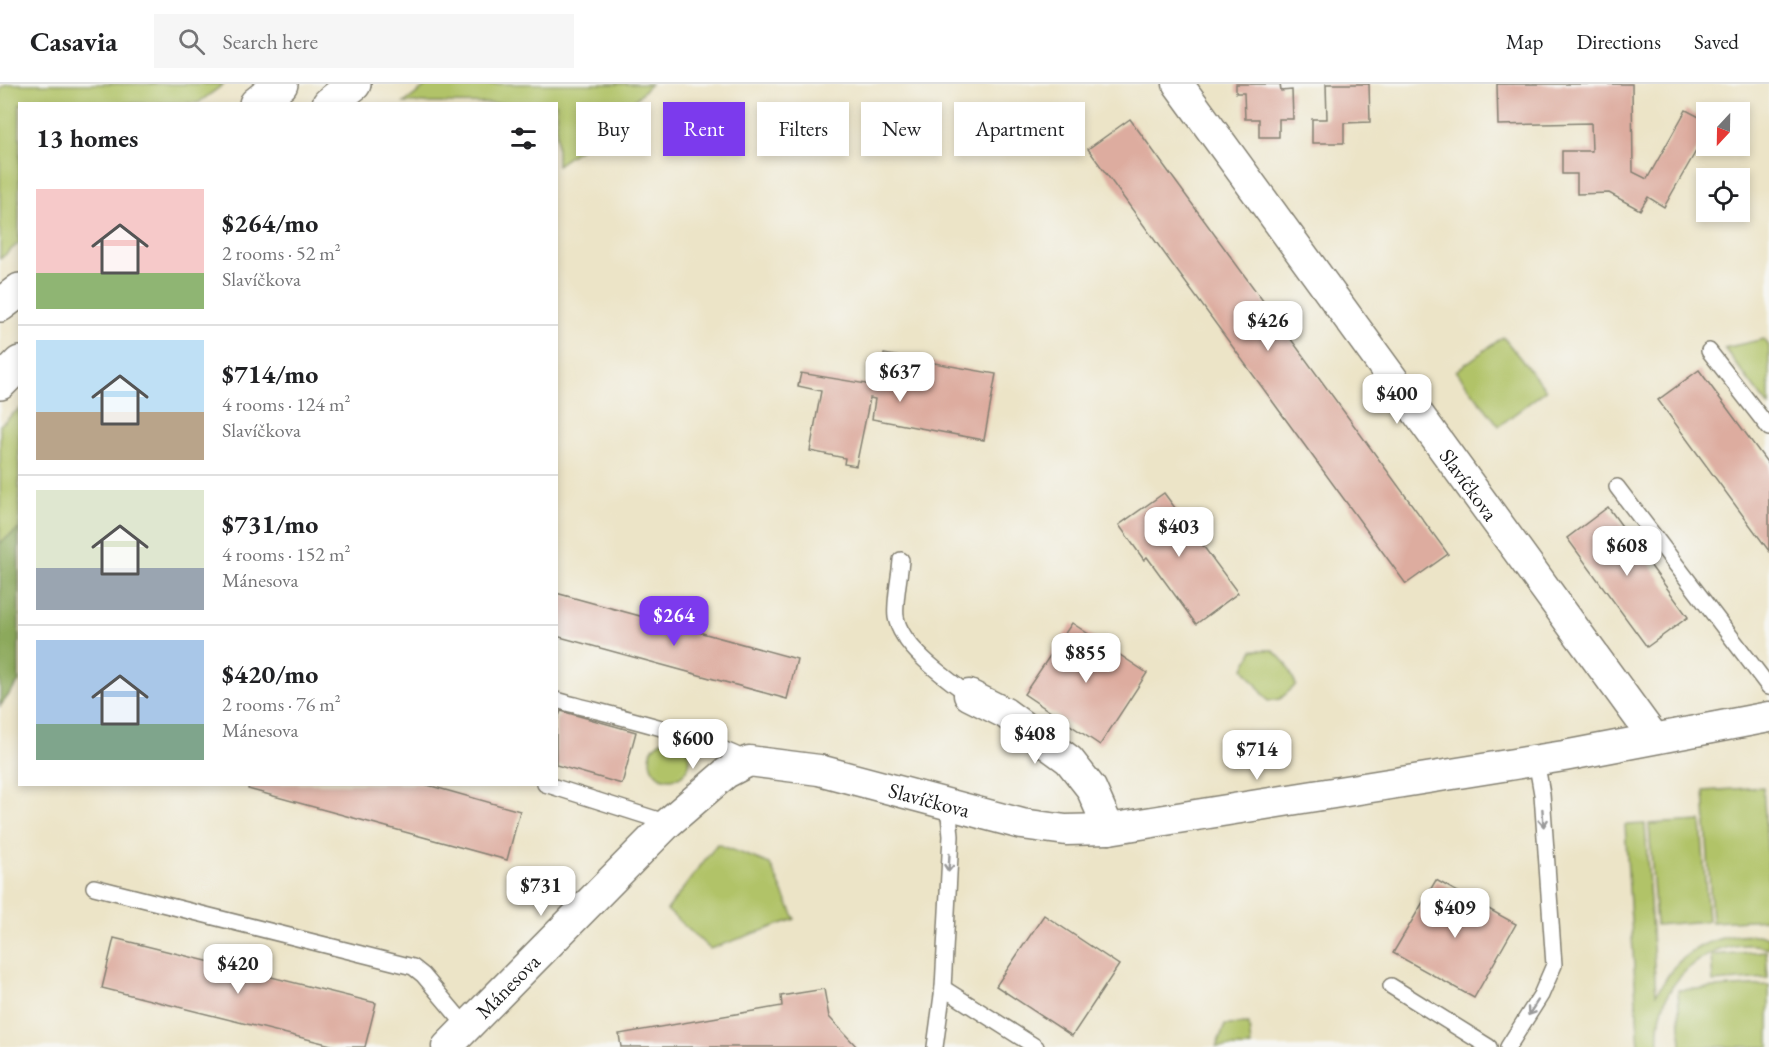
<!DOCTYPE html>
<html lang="en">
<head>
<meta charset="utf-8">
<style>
	:root { --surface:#fff; --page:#f6f6f6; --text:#202124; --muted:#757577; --line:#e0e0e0; --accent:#7c3aed }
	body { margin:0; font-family:"EB Garamond",serif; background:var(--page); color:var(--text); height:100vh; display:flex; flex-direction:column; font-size:22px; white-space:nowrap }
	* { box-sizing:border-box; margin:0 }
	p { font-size:20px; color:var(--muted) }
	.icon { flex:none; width:33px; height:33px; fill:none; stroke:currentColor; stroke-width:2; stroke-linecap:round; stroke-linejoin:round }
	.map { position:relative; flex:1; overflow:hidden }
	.details { position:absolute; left:18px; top:18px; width:540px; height:684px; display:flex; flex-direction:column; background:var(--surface); border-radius:0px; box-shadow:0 3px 9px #0003 }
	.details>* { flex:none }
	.hud { position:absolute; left:576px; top:18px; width:570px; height:54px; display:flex; gap:12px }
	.needle { width:39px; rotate:202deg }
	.controls { position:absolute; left:1696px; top:18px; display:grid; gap:12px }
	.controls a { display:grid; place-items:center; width:54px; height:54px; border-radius:0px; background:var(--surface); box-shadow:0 3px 9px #0003; font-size:30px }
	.price { position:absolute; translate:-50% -51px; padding:0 14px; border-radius:12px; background:#fff; color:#222; font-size:20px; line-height:39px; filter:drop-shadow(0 2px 3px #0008) }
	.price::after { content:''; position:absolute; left:50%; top:36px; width:18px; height:14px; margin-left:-9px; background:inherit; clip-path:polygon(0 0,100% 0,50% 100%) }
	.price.active { background:var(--accent); color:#fff }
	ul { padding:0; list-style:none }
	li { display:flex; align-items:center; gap:18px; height:150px; padding:0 18px }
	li+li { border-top:2px solid var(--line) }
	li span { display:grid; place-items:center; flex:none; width:168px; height:120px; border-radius:0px; color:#555 }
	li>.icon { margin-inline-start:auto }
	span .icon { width:72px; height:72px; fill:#fffc; stroke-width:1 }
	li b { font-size:26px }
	h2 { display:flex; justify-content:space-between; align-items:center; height:72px; padding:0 18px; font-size:26px }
	.tag { padding:0 21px; border-radius:0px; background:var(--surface); box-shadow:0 3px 9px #0003; font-size:21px; line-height:54px }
	.tag.active { background:var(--accent); color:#fff }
	header { display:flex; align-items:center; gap:36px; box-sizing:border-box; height:84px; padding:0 30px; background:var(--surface); border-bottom:2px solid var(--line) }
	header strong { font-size:28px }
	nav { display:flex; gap:33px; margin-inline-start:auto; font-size:21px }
	.search { width:420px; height:54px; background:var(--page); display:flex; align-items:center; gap:15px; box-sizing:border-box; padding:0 21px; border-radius:0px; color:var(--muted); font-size:22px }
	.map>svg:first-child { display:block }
	.green { fill:#b1c367; stroke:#667042; stroke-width:1.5 }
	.forest { fill:#8ca95c; stroke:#54623c; stroke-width:1.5 }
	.building { fill:#ddac9f }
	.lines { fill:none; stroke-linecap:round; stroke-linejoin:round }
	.service-casing { stroke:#848072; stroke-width:18 }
	.minor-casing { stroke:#848072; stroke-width:33 }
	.motorway-casing { stroke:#848072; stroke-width:36 }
	.service { stroke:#fff; stroke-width:15 }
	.minor { stroke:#fff; stroke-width:30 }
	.motorway { stroke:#fff; stroke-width:33 }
	.oneway { stroke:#999 }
	.labels { text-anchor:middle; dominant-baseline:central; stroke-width:6; stroke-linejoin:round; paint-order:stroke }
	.street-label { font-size:21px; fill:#1c1c1c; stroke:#f6f6f2 }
</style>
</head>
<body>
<header>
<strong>Casavia</strong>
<div class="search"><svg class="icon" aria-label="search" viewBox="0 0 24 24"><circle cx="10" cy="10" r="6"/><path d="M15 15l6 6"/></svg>Search here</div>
<nav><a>Map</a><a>Directions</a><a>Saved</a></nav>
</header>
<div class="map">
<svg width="1769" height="963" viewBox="0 0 1769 963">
	<rect width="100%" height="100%" fill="#f6f6f2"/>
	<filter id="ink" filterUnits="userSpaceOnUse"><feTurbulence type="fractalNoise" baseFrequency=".0167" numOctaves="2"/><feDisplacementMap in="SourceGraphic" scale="12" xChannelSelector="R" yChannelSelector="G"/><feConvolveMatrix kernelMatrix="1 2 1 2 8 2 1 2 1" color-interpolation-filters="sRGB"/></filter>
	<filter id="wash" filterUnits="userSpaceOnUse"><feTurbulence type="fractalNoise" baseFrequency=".008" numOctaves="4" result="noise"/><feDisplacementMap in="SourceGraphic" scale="24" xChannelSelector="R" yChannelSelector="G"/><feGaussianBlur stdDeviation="1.35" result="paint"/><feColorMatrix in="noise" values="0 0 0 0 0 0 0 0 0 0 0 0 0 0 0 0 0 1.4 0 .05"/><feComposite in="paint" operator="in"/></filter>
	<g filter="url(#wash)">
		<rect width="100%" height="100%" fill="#ece4c7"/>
		<g class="green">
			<path d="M7,0h217l-26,19 -178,1 -1,139 -19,16v-170z"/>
			<path d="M429,0h222l-58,56 -36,25 -1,-61 -152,-1z"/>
			<path d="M1503,253l43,53 -47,36 -43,-55z"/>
			<path d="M1764,255l5,7v61l-45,-59z"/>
			<path d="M19,325v120l-19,14v-118z"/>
			<path d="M1253,566h20l14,15 9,20 -16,14 -12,2 -24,-33z"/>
			<circle cx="670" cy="675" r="20"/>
			<path d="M1763,703l6,88v44l-57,3 -8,-131z"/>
			<path d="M1701,737l7,100 -52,4 -7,-101z"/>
			<path d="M1645,740l11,170c6,-8 11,-18 18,-27 23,-26 62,-38 95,-30v11c-41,-12 -88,14 -104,53 -6,15 -7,30 -6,46h-20l-14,-222z"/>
			<path d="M717,760l53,20 25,55 -85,30 -43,-39z"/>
			<path d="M1766,867l2,27 -55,4 -2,-27z"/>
			<path d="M1769,901v62h-88l-3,-57z"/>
			<path d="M1249,940l2,23h-35l9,-22z"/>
		</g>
		<path class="forest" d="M19,445v153l-19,24v-163z"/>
		<g id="blocks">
			<g class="building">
				<path d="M1236,0h44l1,7 11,-1 1,29h-14v18h-20v-18h-14l-1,-26h-8z"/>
				<path d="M1326,0h43l1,38 -26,1v20h-32v-24h15z"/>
				<path d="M1497,0h135l1,88 14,7 39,-69 21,11v11l-43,75 -16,-10 -8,13 -31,-17 -32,1v-20h-15v-23h30l-1,-28 -93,2z"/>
				<path d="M1130,35l318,435 -42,30 -318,-435z"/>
				<path d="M884,270l112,20 -12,66 -112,-21 3,-20 -5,-1 -14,68 -12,-2 1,-6 -35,-7 11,-60 -23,-5 3,-13 77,13z"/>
				<path d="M1699,286l70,95v86l-111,-151z"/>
				<path d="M1164,409l74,100 -42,31 -49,-67 -3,3 -25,-35z"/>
				<path d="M1608,423l80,110 -41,30 -80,-109z"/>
				<path d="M556,509l241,66 -10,40 -231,-63z"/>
				<path d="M1072,539l75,50 -47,72 -76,-51z"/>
				<path d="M561,627l75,21 -14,52 -66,-19v-42z"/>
				<path d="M249,700h175l96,27 -13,49 -259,-71z"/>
				<path d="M1436,796l80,44 -42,74 -81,-45z"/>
				<path d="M1044,831l75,50 -47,71 -76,-50z"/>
				<path d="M114,854l262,65 -11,44h-26l-237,-59z"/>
				<path d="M824,905l5,28 28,30h-236l-2,-13 163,-28 -1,-10z"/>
			</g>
		</g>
	</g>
	<g filter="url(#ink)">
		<use href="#blocks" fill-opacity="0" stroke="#848072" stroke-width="1.5"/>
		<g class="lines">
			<defs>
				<g id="service">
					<path d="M1709,267l60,77"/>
					<path d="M1617,403l152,200"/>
					<path d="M901,476c-1,15 -7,43 -5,57 5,30 50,61 73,78"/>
					<path d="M556,616c65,18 133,31 193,61"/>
					<path d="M545,700l123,39"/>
					<path d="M94,803l319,80 10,8 43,51"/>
					<path d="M1391,902l98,61"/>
					<path d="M943,904l93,59"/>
					<path d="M935,963l8,-59 8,-152 -3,-31"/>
					<path d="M1508,963l33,-52 13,-30 -12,-171 -6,-34"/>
				</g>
				<g id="minor">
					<path id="s1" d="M1178,0l476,654"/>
					<path d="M969,611l36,18 64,47 22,28 18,41"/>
					<path id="s2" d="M447,963l221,-224 58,-50 23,-12 70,9 203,54 44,6 43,-1 455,-73 205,-39"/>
				</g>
				<g id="motorway">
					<path d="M256,20l25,-20"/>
					<path d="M329,20l25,-20"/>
					<path d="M0,221l20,-15"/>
					<path d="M0,299l20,-20"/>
				</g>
			</defs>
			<use href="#service" class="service-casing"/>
			<use href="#minor" class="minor-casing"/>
			<use href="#motorway" class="motorway-casing"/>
			<use href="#service" class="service"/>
			<use href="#minor" class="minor"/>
			<use href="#motorway" class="motorway"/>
		</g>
		<defs><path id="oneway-shaft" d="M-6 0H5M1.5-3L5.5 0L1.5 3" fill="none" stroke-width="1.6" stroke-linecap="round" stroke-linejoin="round" transform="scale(1.5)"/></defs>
		<g class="oneway">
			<use href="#oneway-shaft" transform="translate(1543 734) rotate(86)"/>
			<use href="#oneway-shaft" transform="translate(949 779) rotate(93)"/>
			<use href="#oneway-shaft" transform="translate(1533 924) rotate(123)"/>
		</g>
	</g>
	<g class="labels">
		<g class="street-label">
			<text stroke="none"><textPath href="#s1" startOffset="495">Slavíčkova</textPath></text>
			<text stroke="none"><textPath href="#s2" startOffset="602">Slavíčkova</textPath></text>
			<text stroke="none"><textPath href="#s2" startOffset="86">Mánesova</textPath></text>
		</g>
	</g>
</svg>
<div class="controls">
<a><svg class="needle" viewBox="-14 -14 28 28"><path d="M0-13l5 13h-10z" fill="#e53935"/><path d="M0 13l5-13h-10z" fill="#757577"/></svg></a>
<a><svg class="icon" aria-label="locate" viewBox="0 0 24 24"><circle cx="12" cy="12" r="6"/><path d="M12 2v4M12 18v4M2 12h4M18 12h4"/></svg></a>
</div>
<b class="price" style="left:1268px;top:268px">$426</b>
<b class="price" style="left:900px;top:319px">$637</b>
<b class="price" style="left:1397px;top:341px">$400</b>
<b class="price" style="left:1179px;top:474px">$403</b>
<b class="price" style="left:1627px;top:493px">$608</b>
<b class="price active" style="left:674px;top:563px">$264</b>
<b class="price" style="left:1086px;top:600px">$855</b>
<b class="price" style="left:1035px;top:681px">$408</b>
<b class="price" style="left:693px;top:686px">$600</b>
<b class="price" style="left:1257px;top:697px">$714</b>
<b class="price" style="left:541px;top:833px">$731</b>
<b class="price" style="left:1455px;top:855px">$409</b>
<b class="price" style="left:238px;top:911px">$420</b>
<div class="hud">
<a class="tag">Buy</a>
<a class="tag active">Rent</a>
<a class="tag">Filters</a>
<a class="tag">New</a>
<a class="tag">Apartment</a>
</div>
<section class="details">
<h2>13 homes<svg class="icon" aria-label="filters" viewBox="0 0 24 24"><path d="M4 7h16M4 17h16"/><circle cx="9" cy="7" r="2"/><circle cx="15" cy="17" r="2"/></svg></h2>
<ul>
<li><span style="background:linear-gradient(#f6c9c9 70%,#8fb573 0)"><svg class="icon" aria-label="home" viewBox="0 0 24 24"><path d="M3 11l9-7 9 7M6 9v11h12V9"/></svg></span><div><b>$264/mo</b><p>2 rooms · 52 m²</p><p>Slavíčkova</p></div></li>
<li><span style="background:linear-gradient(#bfe0f5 60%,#b9a48a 0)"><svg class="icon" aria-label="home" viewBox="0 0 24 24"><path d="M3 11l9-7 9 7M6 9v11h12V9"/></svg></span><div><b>$714/mo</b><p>4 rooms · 124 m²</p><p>Slavíčkova</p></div></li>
<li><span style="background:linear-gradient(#dfe7d0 65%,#9aa5b1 0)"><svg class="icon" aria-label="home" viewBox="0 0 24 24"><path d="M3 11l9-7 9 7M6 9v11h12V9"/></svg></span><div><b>$731/mo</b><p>4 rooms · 152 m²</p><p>Mánesova</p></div></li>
<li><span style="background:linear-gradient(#a9c7e8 70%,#7fa58c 0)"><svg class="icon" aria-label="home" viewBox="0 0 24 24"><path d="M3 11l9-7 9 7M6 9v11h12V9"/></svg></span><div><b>$420/mo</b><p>2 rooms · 76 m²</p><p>Mánesova</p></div></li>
</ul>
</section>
</div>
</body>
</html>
